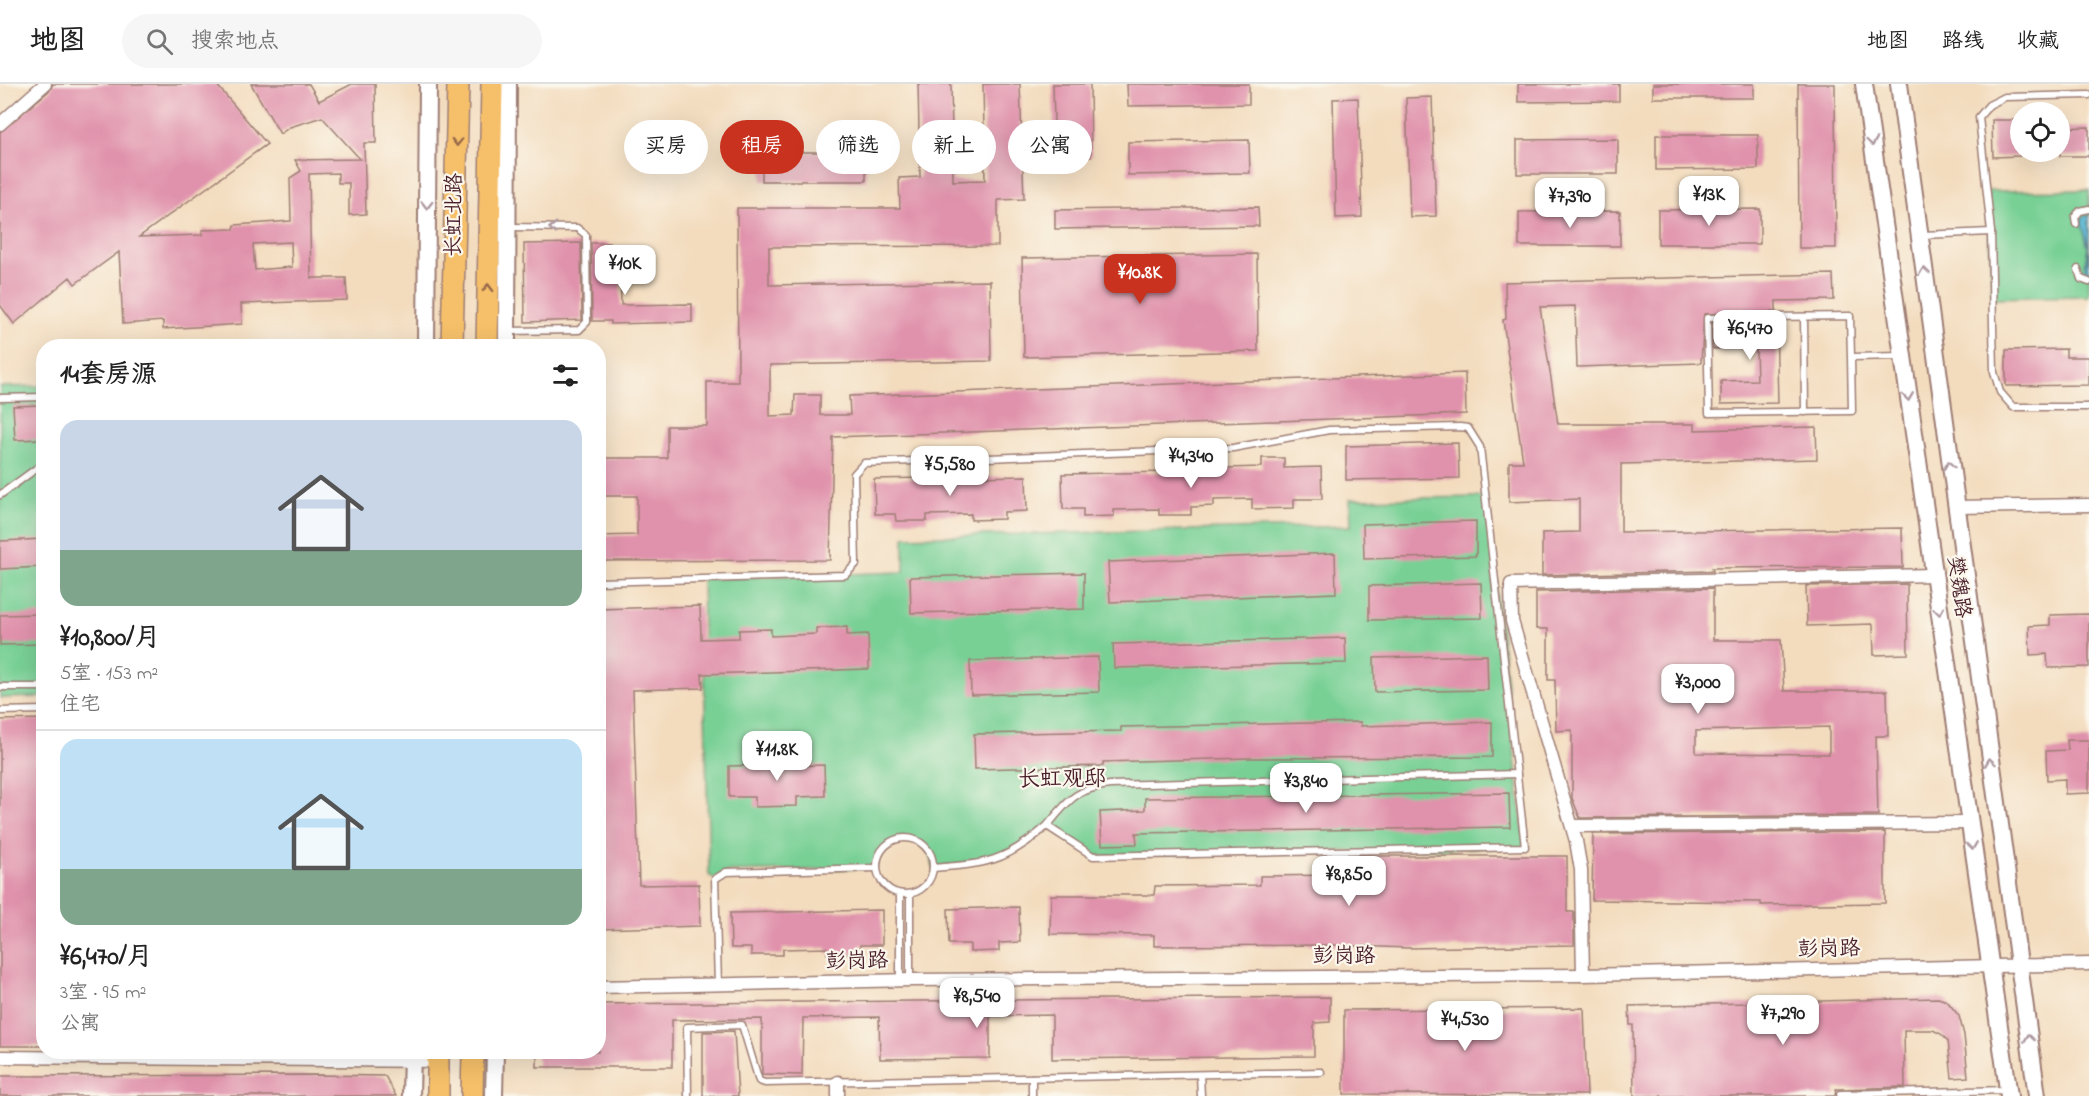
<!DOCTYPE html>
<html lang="zh">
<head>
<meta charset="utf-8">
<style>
	:root { --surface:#fff; --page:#f6f6f6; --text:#222; --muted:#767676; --line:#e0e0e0; --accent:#c8321e }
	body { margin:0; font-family:"Indie Flower","LXGW WenKai TC",sans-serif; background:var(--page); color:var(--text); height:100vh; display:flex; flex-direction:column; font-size:22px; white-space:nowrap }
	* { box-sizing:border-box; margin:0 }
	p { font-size:20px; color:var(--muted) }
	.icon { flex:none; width:33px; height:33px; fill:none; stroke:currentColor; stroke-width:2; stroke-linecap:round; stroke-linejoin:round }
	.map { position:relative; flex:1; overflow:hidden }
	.panel { position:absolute; left:36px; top:255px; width:570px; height:720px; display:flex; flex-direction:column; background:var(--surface); border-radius:24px; box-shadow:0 6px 24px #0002 }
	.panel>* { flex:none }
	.banner { position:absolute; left:624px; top:36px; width:570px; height:54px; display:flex; gap:12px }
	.tools { position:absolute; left:2010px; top:18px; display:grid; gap:12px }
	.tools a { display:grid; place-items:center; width:60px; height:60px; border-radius:50%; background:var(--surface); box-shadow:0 6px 24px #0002; font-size:30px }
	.price { position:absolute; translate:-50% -51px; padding:0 14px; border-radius:12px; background:#fff; color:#222; font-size:20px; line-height:39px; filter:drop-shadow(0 2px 3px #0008) }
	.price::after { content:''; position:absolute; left:50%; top:36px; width:18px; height:14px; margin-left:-9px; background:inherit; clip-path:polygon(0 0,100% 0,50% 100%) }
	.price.current { background:var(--accent); color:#fff }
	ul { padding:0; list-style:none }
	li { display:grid; align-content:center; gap:12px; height:318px; padding:0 24px }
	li+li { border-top:2px solid var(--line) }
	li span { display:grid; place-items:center; height:186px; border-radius:18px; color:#555 }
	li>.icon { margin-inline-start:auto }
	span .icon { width:108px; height:108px; fill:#fffc; stroke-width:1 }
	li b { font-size:26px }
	h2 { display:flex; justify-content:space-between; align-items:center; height:72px; padding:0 24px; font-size:26px }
	.tag { padding:0 21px; border-radius:27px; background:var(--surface); box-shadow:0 6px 24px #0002; font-size:21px; line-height:54px }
	.tag.current { background:var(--accent); color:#fff }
	header { display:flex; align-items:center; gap:36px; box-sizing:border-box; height:84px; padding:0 30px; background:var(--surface); border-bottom:2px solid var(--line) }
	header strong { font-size:28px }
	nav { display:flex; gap:33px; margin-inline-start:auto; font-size:21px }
	.search { width:420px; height:54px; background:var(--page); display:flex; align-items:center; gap:15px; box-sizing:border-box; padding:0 21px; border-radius:33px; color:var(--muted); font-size:22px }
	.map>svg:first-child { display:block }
	.green { fill:#78d095; stroke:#617860; stroke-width:1.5 }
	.water { fill:#55b7d4; stroke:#506b80; stroke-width:1.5 }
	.building { fill:#e092ac; fill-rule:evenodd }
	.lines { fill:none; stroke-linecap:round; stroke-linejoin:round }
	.service-casing { stroke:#9e7e74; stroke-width:9 }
	.minor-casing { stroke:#9e7e74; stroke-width:15 }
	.tertiary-casing { stroke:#9e7e74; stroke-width:20 }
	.trunk-casing { stroke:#9e7e74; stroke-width:24 }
	.service { stroke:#fff; stroke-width:6 }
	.minor { stroke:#fff; stroke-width:12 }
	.tertiary { stroke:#fff; stroke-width:16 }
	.trunk { stroke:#f6c06b; stroke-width:21 }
	.oneway { stroke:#976748 }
	.oneway2 { stroke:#ae9aa0 }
	.labels { text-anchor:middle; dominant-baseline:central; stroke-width:4.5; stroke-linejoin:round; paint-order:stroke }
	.street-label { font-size:21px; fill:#4a1f2b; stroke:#fbf7ec }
	.neighbourhood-label { font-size:22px; fill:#4a1f2b; stroke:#fbf7ec }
</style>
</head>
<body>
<header>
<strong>地图</strong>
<div class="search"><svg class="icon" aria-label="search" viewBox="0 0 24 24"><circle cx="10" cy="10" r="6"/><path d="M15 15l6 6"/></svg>搜索地点</div>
<nav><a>地图</a><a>路线</a><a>收藏</a></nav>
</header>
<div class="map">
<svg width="2089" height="1012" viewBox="0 0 2089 1012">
	<rect width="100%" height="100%" fill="#fbf7ec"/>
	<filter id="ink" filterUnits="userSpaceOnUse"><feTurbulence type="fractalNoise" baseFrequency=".0167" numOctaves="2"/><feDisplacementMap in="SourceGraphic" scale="12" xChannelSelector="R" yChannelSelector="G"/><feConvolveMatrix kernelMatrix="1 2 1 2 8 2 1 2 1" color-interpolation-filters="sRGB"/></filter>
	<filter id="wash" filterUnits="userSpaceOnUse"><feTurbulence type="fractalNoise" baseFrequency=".008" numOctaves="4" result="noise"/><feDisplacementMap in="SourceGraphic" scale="24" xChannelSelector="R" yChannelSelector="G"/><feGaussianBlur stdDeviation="1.35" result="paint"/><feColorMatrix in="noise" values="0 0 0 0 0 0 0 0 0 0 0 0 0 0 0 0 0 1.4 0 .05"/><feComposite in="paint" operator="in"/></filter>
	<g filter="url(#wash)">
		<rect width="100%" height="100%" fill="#f3dcbe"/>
		<g class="green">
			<path d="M2089,106v106l-97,2 -5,-107z"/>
			<path d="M43,302v311l-43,1v-311z"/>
			<path d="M1486,413l39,350 -432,9 -46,-30 -40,29 -74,13c-4,-40 -53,-40 -57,0l-150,4 -11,7 -6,-4 -7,-296 202,-7v-35l447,-11 -1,-27z"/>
		</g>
		<path class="water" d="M2086,131h3l-1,62 -4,-4 4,-26 -7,-27z"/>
		<g id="blocks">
			<g class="building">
				<path d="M53,0h163l51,60 -128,93 63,-2v-5l32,-1 1,-4 56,-4 -1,-43 11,-7 -6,-11 65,-1 -38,-42 -32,10 -10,7 -29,-50h58l10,17 33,-17h23l1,59h-12l2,71 -17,1v-32h-11v-10l-29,1 2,104h35l1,22 -106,4 1,20 -79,5v-8l-40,3 -4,-72 -44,32 -5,-7 -56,47 -14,-19v-173l50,-42zM291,158l1,25 -37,3 -2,-26z"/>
				<path d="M918,0h33l2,97 32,-1 -2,-96h37l4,115 -26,1v46l-229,1v38l221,-4 1,80 -221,4v51l24,-1 1,-20h25v20h30l-1,-19 616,-23 1,41 -633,23 -3,123 -232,1v-25l39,-1v-39h-39v-38h69v-32h40v-44h31l-1,-174h163l-1,-30 21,-1z"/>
				<path d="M1053,0h37l1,73h-36z"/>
				<path d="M1127,0h122v20l-121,2z"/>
				<path d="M1518,0h101v17l-101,1z"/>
				<rect x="1653" y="0" width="101" height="14"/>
				<path d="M1798,0h37l1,164h-37z"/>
				<path d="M1432,13l4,119 -26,1 -4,-119z"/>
				<path d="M1358,14l4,119 -26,1 -3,-119z"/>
				<path d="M1992,36h28v36l-27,1z"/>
				<path d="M2089,43v29h-29v-28z"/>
				<path d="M1656,51h102v34l-102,1z"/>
				<path d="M1618,55v35h-101v-34z"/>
				<path d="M1249,56l1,33 -122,2v-33z"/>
				<path d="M848,57h18v40h-104v-29h86z"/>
				<path d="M1258,123l1,19 -204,3v-19z"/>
				<path d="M1760,125v35h-102v-34z"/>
				<path d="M1620,127v35h-101v-34z"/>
				<path d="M581,159l1,77 -57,2 -1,-78z"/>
				<path d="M591,159h18v17h11l1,45 71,-1v18l-81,2v-3h-19z"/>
				<path d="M1257,170l1,97 -234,6 -2,-99z"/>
				<path d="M1833,190l1,26 -58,1v11l-72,2 -3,49 -124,4 -2,-61 -35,1 18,117h137v6l121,-3 1,32 -196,5v68l281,-4 1,39 -191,1 1,3 -171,4v-42l37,-1v-33l-70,3v-40h14l-20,-142 3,-1 -1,-37z"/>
				<path d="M1776,238l2,81 -57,1v-23l36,-1 -1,-32 -43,1 -1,-26z"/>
				<path d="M2066,265v8h23v28l-83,1v-36z"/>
				<path d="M44,321v34l-29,1 -2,-34z"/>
				<path d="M1458,359l1,35 -113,2v-34z"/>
				<path d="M1262,374h22v10l37,-1 1,32h-28v9l-42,1v-10l-38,1v6l-23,1v8h-32v-6l-45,1v6l-31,1v-8h-20l-1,-35 164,-3v-3l36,-1z"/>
				<path d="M1026,392l1,35 -23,1v7l-33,1v-6l-44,1v6h-31l-1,-7h-20l-1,-35z"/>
				<path d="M1476,437v35l-112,3 -1,-35z"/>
				<path d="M44,455v28l-44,2v-28z"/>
				<path d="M1335,469l1,40 -226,9 -2,-40z"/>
				<path d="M1084,489v36l-173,4 -1,-36z"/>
				<path d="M1481,499l1,35 -113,2v-34z"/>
				<path d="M1907,500l1,70 -34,1 -1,-31 -66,2 -1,-40z"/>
				<path d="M1713,504v52h68l3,51h103l1,45h-12l2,79 -298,3 -8,-20v-68l-16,1 -1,-51h-7v-51h-12v-37zM1829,643v27l-133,-1v-22z"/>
				<path d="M700,522l1,33 38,-1v-8l32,-1v7l45,-2v-6l31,-1v8l21,-1 1,35 -167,5 1,14 -70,2 6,195 60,-1 1,42 -102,3v-320z"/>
				<path d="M44,530v30l-44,1v-30z"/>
				<path d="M2089,530v53l-41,1 -1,-14 -17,1 -1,-29 21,-1v-10z"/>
				<path d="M1345,554l1,25 -232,5 -1,-24z"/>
				<path d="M1487,571l1,35 -113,2 -1,-34z"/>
				<path d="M1098,573l1,35 -128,3 -1,-34z"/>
				<path d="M44,635l-2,327h-42v-326z"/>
				<path d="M1361,638v4l131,-4v35l-243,1 -146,4v4l-128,3 -1,-35 147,-3v-4z"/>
				<path d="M2067,656h22v53l-24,1v-15l-18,1 -1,-29 22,-1z"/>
				<path d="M765,672h22v10l37,-1 1,31 -28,1v9l-42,1v-10h-26v-31l36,-1z"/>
				<path d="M1509,709l1,34 -374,6 1,11 -35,1 -2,-33 45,-2v-12z"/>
				<path d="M1885,748v71l-124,2v-3l-169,-2 1,-66z"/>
				<path d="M1340,772h227v56h7v33l-166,3 -78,-3 -176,1v-11l-104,-1 1,-39h103l1,-9 105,-1v-9l80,-1z"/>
				<path d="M1019,823l1,35 -21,1v8l-29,1v-8h-21l-1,-35z"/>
				<path d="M882,826v35h-22v8l-33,1v-6l-44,1v6h-32v-7h-20l-1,-35z"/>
				<path d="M1330,913v25l-16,1v33l-262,3v-44l-62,1v42l-110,1 -1,-42 -76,1 -1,57 -40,-1v-55l-90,1v47h-135v-15h61v-48z"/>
				<path d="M1938,914l9,3 12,15 5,19 4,42 -16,1 -4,-37 -7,-7 -8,-4h-29l1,57 -65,2h-4l-1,7h-201l-1,-71h-3l-1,-19z"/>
				<path d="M1584,924l3,87 -243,-1v-84z"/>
				<path d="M734,947l4,65h-35v-64z"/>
				<path d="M314,991l71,1 11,20h-396v-20z"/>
			</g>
		</g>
	</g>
	<g filter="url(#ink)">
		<use href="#blocks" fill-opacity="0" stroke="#9e7e74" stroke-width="1.5"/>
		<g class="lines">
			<defs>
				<g id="service">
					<path d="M2076,140l-1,-7 5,-6 9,-2"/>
					<path d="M1991,148l3,140 6,20 13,15h76"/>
					<path d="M1922,151l69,-3 -12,-115 10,-12 16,-8 84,-2"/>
					<path d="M2078,185l3,10 8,3"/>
					<path d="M1804,233l1,95"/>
					<path d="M507,247l72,-1 8,-8 -1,-87 -9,-7 -67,-1"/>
					<path d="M1851,273l1,54 -143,2 -2,-95 143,-2 1,41 51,-1"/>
					<path d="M0,314l44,-1"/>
					<path d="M0,411l44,-32"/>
					<path d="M598,498l247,-7 11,-11 -2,-90 10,-11 369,-15 96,-18 131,-3 8,1 12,19 45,400 -432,9 -46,-30c-42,36 -60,38 -114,42"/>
					<path d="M0,603h44"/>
					<path d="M0,627l44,-1"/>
					<path d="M1047,742c22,-26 28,-37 63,-41l407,-11"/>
					<circle cx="905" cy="782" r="28"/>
					<path d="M910,810v86"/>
					<path d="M900,896v-86"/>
					<path d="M718,900l-3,-105 11,-7 150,-4"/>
					<path d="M1200,991l1,21"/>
					<path d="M1032,994v18"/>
					<path d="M1840,1010l168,-4"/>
					<path d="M688,1012l-1,-69 55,-2 17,56 6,2 556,-11"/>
				</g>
				<g id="minor">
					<path d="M0,40l45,-40"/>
					<path d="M1955,423l134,-2"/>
					<path d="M1572,742l397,-3"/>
					<path d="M1583,891l-2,-105 -5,-29 -64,-220 -1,-37 423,-9"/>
					<path d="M598,903l314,-7 671,-5 506,-11"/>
					<path d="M0,973l438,4"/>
					<path d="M838,1012v-14"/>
				</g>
				<g id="tertiary">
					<path d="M1864,0l145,1012"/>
					<path d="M1899,0l138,1012"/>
					<path d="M426,262l2,-262"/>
					<path d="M507,262l1,-262"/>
					<path d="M411,1012l1,-44"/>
					<path d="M494,1012l1,-44"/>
				</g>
				<g id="trunk">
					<path d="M452,262l6,-262"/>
					<path d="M487,262l5,-262"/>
					<path d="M438,1012v-44"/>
					<path d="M472,1012l1,-44"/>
				</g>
			</defs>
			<use href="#service" class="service-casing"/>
			<use href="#minor" class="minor-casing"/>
			<use href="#tertiary" class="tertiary-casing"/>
			<use href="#trunk" class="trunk-casing"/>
			<use href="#service" class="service"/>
			<use href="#minor" class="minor"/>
			<use href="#tertiary" class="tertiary"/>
			<use href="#trunk" class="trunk"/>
		</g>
		<defs><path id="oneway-chevron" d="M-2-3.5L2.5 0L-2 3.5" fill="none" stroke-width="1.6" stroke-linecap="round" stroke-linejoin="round" transform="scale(1.5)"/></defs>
		<g class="oneway">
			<use href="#oneway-chevron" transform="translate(457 58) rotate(91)"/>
			<use href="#oneway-chevron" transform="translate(488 204) rotate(-89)"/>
		</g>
		<g class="oneway2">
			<use href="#oneway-chevron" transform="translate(1872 58) rotate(82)"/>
			<use href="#oneway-chevron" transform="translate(427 121) rotate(90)"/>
			<use href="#oneway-chevron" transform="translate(553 144) rotate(-179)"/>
			<use href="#oneway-chevron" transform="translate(1924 187) rotate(-98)"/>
			<use href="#oneway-chevron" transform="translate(1908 313) rotate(82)"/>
			<use href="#oneway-chevron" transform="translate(1949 381) rotate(-98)"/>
			<use href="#oneway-chevron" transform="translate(1939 527) rotate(82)"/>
			<use href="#oneway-chevron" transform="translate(1990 678) rotate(-98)"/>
			<use href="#oneway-chevron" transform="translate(1972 762) rotate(82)"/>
			<use href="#oneway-chevron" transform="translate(2029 954) rotate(-98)"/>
		</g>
	</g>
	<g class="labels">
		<g class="street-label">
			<text transform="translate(455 131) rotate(-89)">长虹北路</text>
			<text transform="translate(1958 503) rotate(82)">樊魏路</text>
			<text transform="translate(1829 866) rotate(-1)">彭岗路</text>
			<text x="1344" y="873">彭岗路</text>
			<text transform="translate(857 878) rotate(-1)">彭岗路</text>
		</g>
		<g class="neighbourhood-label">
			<text x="1062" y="696">长虹观邸</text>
		</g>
	</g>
</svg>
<div class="tools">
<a><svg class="icon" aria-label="locate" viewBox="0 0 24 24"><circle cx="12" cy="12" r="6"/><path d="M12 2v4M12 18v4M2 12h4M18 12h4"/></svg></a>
</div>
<b class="price" style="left:1709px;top:143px">¥13K</b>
<b class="price" style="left:1570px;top:145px">¥7,390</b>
<b class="price" style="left:625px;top:212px">¥10K</b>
<b class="price current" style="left:1140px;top:221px">¥10.8K</b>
<b class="price" style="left:1750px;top:277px">¥6,470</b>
<b class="price" style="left:1191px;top:405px">¥4,340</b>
<b class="price" style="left:950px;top:413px">¥5,580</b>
<b class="price" style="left:1698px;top:631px">¥3,000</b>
<b class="price" style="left:777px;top:698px">¥11.8K</b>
<b class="price" style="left:1306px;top:730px">¥3,840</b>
<b class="price" style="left:1349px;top:823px">¥8,850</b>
<b class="price" style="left:977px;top:945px">¥8,540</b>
<b class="price" style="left:1783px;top:962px">¥7,290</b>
<b class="price" style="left:1465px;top:968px">¥4,530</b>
<div class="banner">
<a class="tag">买房</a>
<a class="tag current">租房</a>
<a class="tag">筛选</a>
<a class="tag">新上</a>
<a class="tag">公寓</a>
</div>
<section class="panel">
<h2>14套房源<svg class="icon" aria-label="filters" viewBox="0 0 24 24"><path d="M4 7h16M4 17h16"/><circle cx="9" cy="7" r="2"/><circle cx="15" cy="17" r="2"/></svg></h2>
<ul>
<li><span style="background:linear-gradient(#c9d6e8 70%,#7fa58c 0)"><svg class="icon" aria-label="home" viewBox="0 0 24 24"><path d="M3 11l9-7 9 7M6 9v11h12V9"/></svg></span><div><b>¥10,800/月</b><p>5室 · 153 m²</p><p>住宅</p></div></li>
<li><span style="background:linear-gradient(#bfe0f5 70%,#7fa58c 0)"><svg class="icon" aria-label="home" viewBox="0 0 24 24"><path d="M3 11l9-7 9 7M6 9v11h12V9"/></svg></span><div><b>¥6,470/月</b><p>3室 · 95 m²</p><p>公寓</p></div></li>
</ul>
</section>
</div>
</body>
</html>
